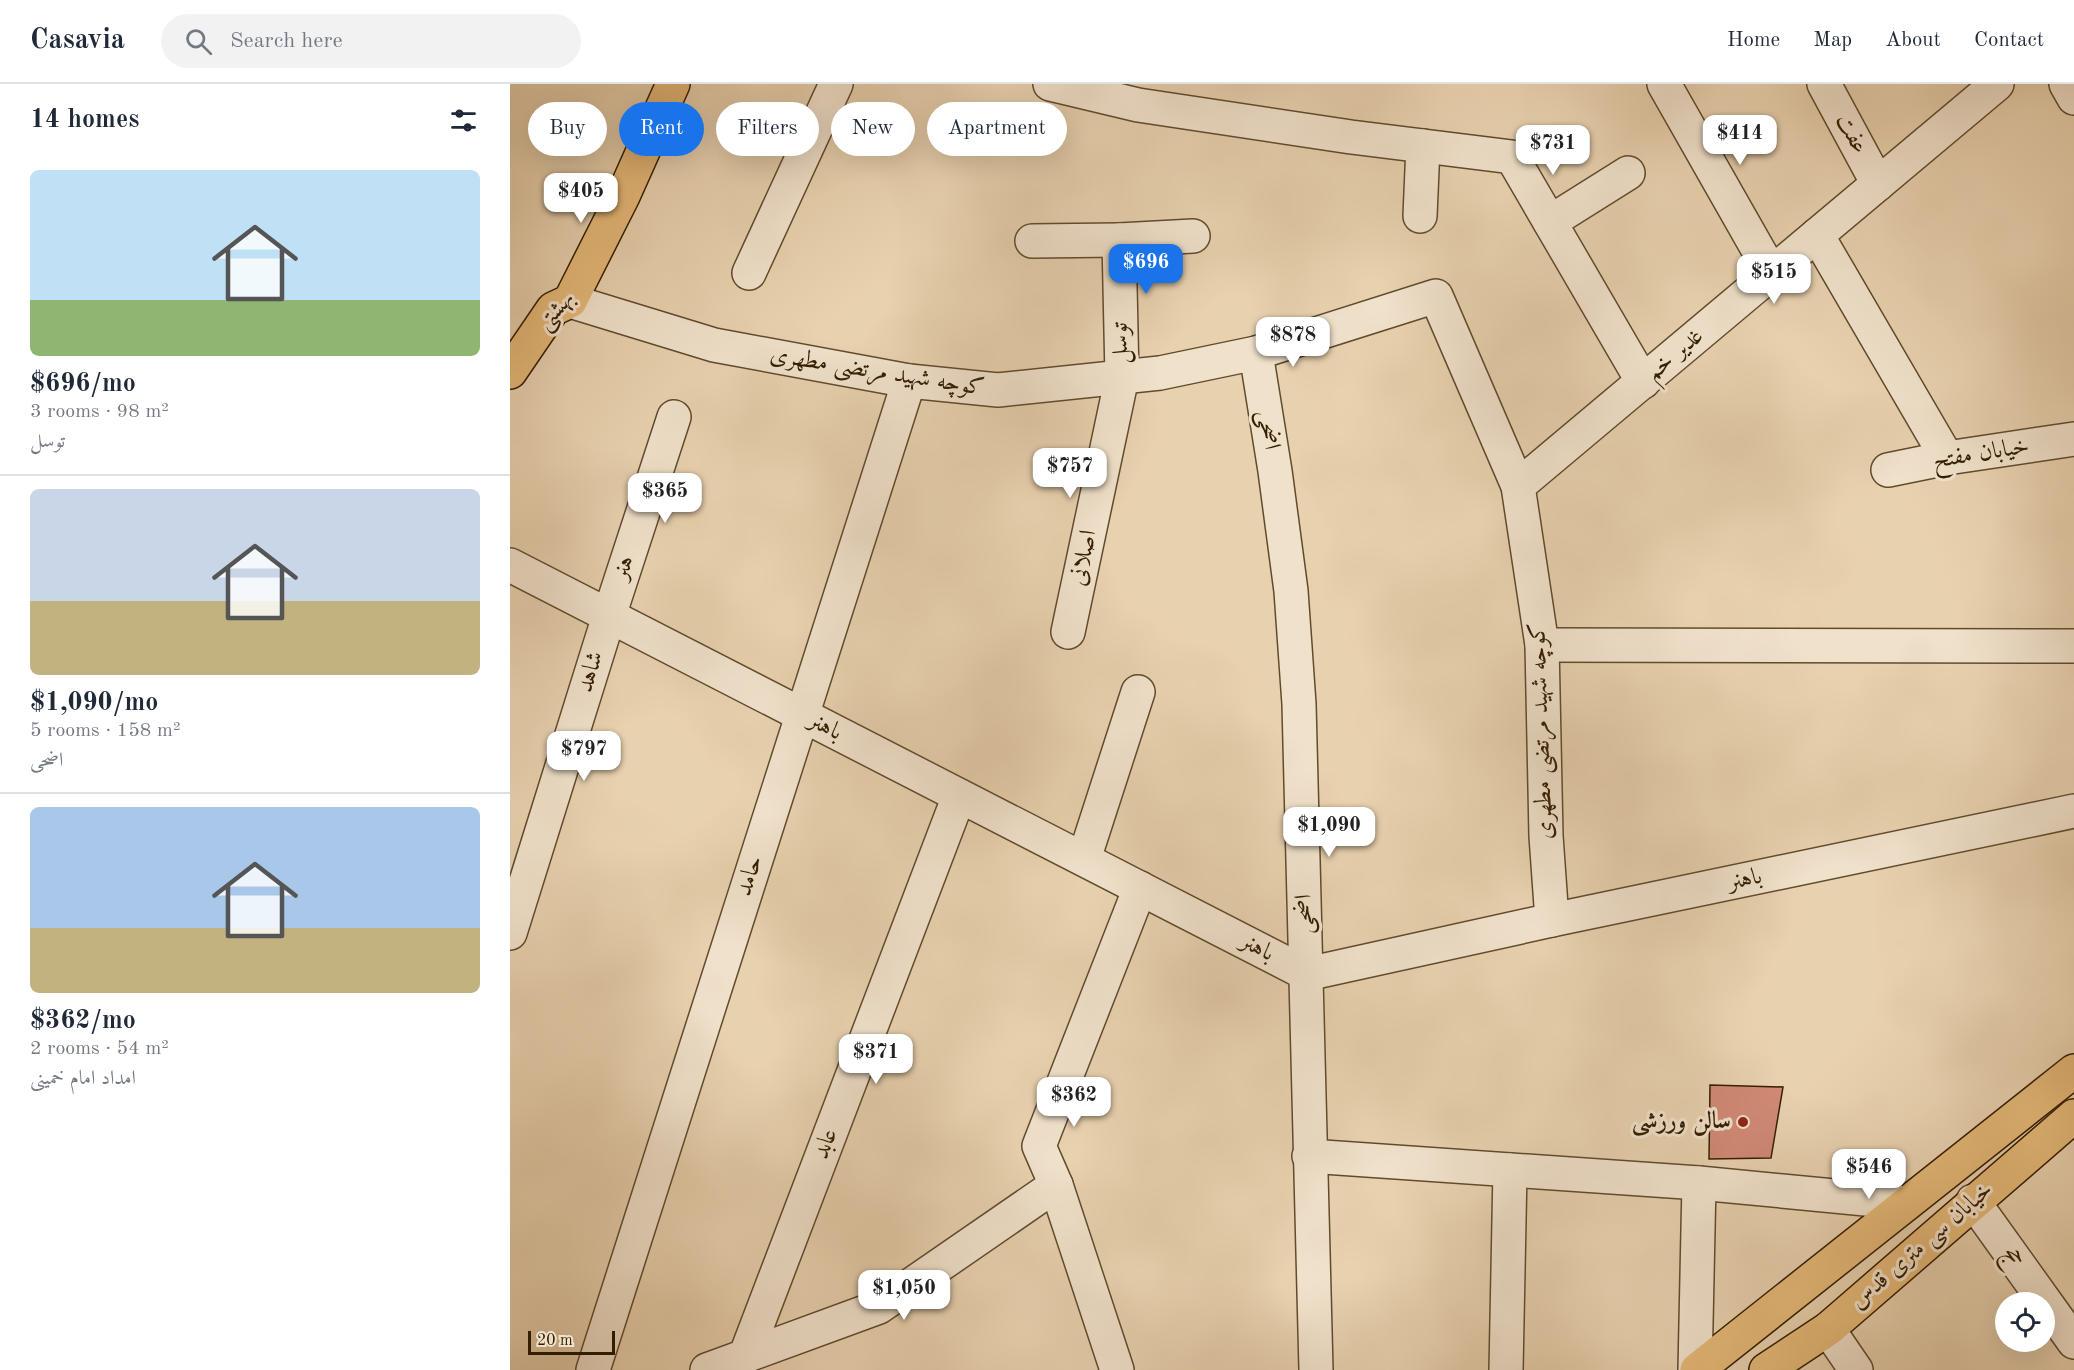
<!DOCTYPE html>
<html lang="en">
<head>
<meta charset="utf-8">
<style>
	:root { --surface:#fff; --page:#f2f2f3; --text:#1f2937; --muted:#747a83; --line:#e0e1e3; --accent:#1a73e8 }
	body { margin:0; font-family:"Old Standard TT",Amiri,serif; background:var(--page); color:var(--text); height:100vh; display:flex; flex-direction:column; font-size:22px; white-space:nowrap }
	* { box-sizing:border-box; margin:0 }
	p { font-size:20px; color:var(--muted) }
	.icon { flex:none; width:33px; height:33px; fill:none; stroke:currentColor; stroke-width:2; stroke-linecap:round; stroke-linejoin:round }
	.map { position:relative; flex:1; overflow:hidden }
	.side { display:flex; flex-direction:column; background:var(--surface); width:510px }
	.side>* { flex:none }
	.banner { position:absolute; left:18px; top:18px; width:570px; height:54px; display:flex; gap:12px }
	.tools { position:absolute; left:1485px; top:1208px; display:grid; gap:12px }
	.tools a { display:grid; place-items:center; width:60px; height:60px; border-radius:50%; background:var(--surface); box-shadow:0 6px 24px #0002; font-size:30px }
	.scale { position:absolute; left:18px; bottom:15px; width:87px; box-sizing:border-box; padding-left:6px; border:3px solid #331e02; border-top:0; font-size:16px; line-height:21px; white-space:nowrap; color:#331e02; -webkit-text-stroke:4px #f0e1cb; paint-order:stroke }
	.price { position:absolute; translate:-50% -51px; padding:0 14px; border-radius:12px; background:#fff; color:#222; font-size:20px; line-height:39px; filter:drop-shadow(0 2px 3px #0008) }
	.price::after { content:''; position:absolute; left:50%; top:36px; width:18px; height:14px; margin-left:-9px; background:inherit; clip-path:polygon(0 0,100% 0,50% 100%) }
	.price.current { background:var(--accent); color:#fff }
	ul { padding:0; list-style:none }
	li { display:grid; align-content:center; gap:12px; height:318px; padding:0 30px }
	li+li { border-top:2px solid var(--line) }
	li span { display:grid; place-items:center; height:186px; border-radius:9px; color:#555 }
	li>.icon { margin-inline-start:auto }
	span .icon { width:108px; height:108px; fill:#fffc; stroke-width:1 }
	li b { font-size:26px }
	h2 { display:flex; justify-content:space-between; align-items:center; height:72px; padding:0 30px; font-size:26px }
	.chip { padding:0 21px; border-radius:27px; background:var(--surface); box-shadow:0 6px 24px #0002; font-size:21px; line-height:54px }
	.chip.current { background:var(--accent); color:#fff }
	header { display:flex; align-items:center; gap:36px; box-sizing:border-box; height:84px; padding:0 30px; background:var(--surface); border-bottom:2px solid var(--line) }
	header strong { font-size:28px }
	nav { display:flex; gap:33px; margin-inline-start:auto; font-size:21px }
	.search { width:420px; height:54px; background:var(--page); display:flex; align-items:center; gap:15px; box-sizing:border-box; padding:0 21px; border-radius:33px; color:var(--muted); font-size:22px }
	main { display:flex; flex:1; min-height:0 }
	.map>svg:first-child { display:block }
	.building { fill:#d08975; stroke:#331e02; stroke-width:1.5 }
	.lines { fill:none; stroke-linecap:round; stroke-linejoin:round }
	.minor-casing { stroke:#604b2d; stroke-width:36 }
	.major-casing { stroke:#331e02; stroke-width:36 }
	.minor { stroke:#f0e1cb; stroke-width:33 }
	.major { stroke:#e4b878; stroke-width:33 }
	.poi-dot { fill:#8f2418; stroke:#f0e1cb; stroke-width:2 }
	.labels { text-anchor:middle; dominant-baseline:central; stroke-width:6; stroke-linejoin:round; paint-order:stroke }
	.street-label { font-size:24px; fill:#331e02; stroke:#f0e1cb }
	.poi-label { font-size:24px; font-weight:bold; fill:#331e02; stroke:#f0e1cb; text-anchor:end }
</style>
</head>
<body>
<header>
<strong>Casavia</strong>
<div class="search"><svg class="icon" aria-label="search" viewBox="0 0 24 24"><circle cx="10" cy="10" r="6"/><path d="M15 15l6 6"/></svg>Search here</div>
<nav><a>Home</a><a>Map</a><a>About</a><a>Contact</a></nav>
</header>
<main>
<section class="side">
<h2>14 homes<svg class="icon" aria-label="filters" viewBox="0 0 24 24"><path d="M4 7h16M4 17h16"/><circle cx="9" cy="7" r="2"/><circle cx="15" cy="17" r="2"/></svg></h2>
<ul>
<li><span style="background:linear-gradient(#bfe0f5 70%,#8fb573 0)"><svg class="icon" aria-label="home" viewBox="0 0 24 24"><path d="M3 11l9-7 9 7M6 9v11h12V9"/></svg></span><div><b>$696/mo</b><p>3 rooms · 98 m²</p><p>توسل</p></div></li>
<li><span style="background:linear-gradient(#c9d6e8 60%,#c2b280 0)"><svg class="icon" aria-label="home" viewBox="0 0 24 24"><path d="M3 11l9-7 9 7M6 9v11h12V9"/></svg></span><div><b>$1,090/mo</b><p>5 rooms · 158 m²</p><p>اضحی</p></div></li>
<li><span style="background:linear-gradient(#a9c7e8 65%,#c2b280 0)"><svg class="icon" aria-label="home" viewBox="0 0 24 24"><path d="M3 11l9-7 9 7M6 9v11h12V9"/></svg></span><div><b>$362/mo</b><p>2 rooms · 54 m²</p><p>امداد امام خمینی</p></div></li>
</ul>
</section>
<div class="map">
<svg width="1564" height="1286" viewBox="0 0 1564 1286">
	<rect width="100%" height="100%" fill="#e8d1af"/>
	<filter id="stains"><feTurbulence type="fractalNoise" baseFrequency=".00333" numOctaves="4"/><feColorMatrix values="0 0 0 0 .2 0 0 0 0 .09 0 0 0 0 .02 0 0 0 .5 -.17"/></filter>
	<radialGradient id="worn" r=".72"><stop offset=".6" stop-color="#630" stop-opacity="0"/><stop offset="1" stop-color="#630" stop-opacity=".3"/></radialGradient>
	<path class="building" d="M1200,1001l73,2 -12,71 -62,1z"/>
	<g class="lines">
		<defs>
			<g id="minor">
				<path d="M540,0l88,21 213,32 161,20 131,225"/>
				<path d="M1154,0l108,190"/>
				<path d="M1314,0l54,100"/>
				<path d="M1556,0l8,14"/>
				<path d="M910,132l3,-70"/>
				<path d="M1040,138l78,-49"/>
				<path d="M1307,151l130,223"/>
				<path d="M522,157l87,-1"/>
				<path d="M239,189l87,-189"/>
				<path d="M60,217l144,44 195,36 89,9 162,-17 96,-20 180,-57 82,190 24,159 4,191 6,84"/>
				<path d="M746,269l19,118 16,120 8,113 17,666"/>
				<path d="M1378,386l59,-12 127,-19"/>
				<path d="M1008,402l479,-402"/>
				<path d="M0,481l797,409 245,-54 522,-109"/>
				<path d="M558,548l54,-255 -3,-137 74,-4"/>
				<path d="M1032,561l532,1"/>
				<path d="M574,775l54,-167"/>
				<path d="M0,849l99,-317 65,-199"/>
				<path d="M799,1072l390,27 208,20"/>
				<path d="M1463,1117l101,141"/>
				<path d="M1318,1245l28,41"/>
				<path d="M235,1273l214,-561"/>
				<path d="M83,1286l316,-989"/>
				<path d="M197,1286l172,-63 177,-122"/>
				<path d="M607,1286l-61,-185 -17,-39 101,-258"/>
				<path d="M996,1286l4,-200"/>
				<path d="M1185,1286l4,-187"/>
			</g>
			<g id="major">
				<path d="M0,288l43,-63 17,-8 53,-105 50,-112"/>
				<path d="M1187,1286l377,-299"/>
				<path d="M1256,1286l62,-41 246,-213"/>
			</g>
		</defs>
		<use href="#minor" class="minor-casing"/>
		<use href="#major" class="major-casing"/>
		<use href="#minor" class="minor"/>
		<use href="#major" class="major"/>
	</g>
	<circle class="poi-dot" cx="1233" cy="1038" r="6"/>
	<g class="labels">
		<g class="street-label">
			<text transform="translate(1341 50) rotate(61)">عفت</text>
			<text transform="translate(46 227) rotate(-49)">بهشتی</text>
			<text transform="translate(611 259) rotate(-91)">توسل</text>
			<text transform="translate(1165 271) rotate(-40)">غدیر خم</text>
			<text transform="translate(367 288) rotate(9)">کوچه شهید مرتضی مطهری</text>
			<text transform="translate(758 346) rotate(80)">اضحی</text>
			<text transform="translate(1471 370) rotate(-9)">خیابان مفتح</text>
			<text transform="translate(574 474) rotate(-78)">اصلانی</text>
			<text transform="translate(114 484) rotate(-72)">هنر</text>
			<text transform="translate(81 588) rotate(-73)">شاهد</text>
			<text transform="translate(315 643) rotate(27)">باهنر</text>
			<text transform="translate(1032 647) rotate(-92)">کوچه شهید مرتضی مطهری</text>
			<text transform="translate(240 792) rotate(-72)">حامد</text>
			<text transform="translate(1235 796) rotate(-12)">باهنر</text>
			<text transform="translate(795 830) rotate(-91)">اضحی</text>
			<text transform="translate(747 864) rotate(27)">باهنر</text>
			<text transform="translate(316 1060) rotate(-69)">عابد</text>
			<text transform="translate(1412 1162) rotate(-41)">خیابان سی متری قدس</text>
			<text transform="translate(1503 1173) rotate(54)">حج</text>
		</g>
		<g class="poi-label">
			<text x="1221" y="1038">سالن ورزشی</text>
		</g>
	</g>
	<rect width="100%" height="100%" filter="url(#stains)"/>
	<rect width="100%" height="100%" fill="url(#worn)"/>
</svg>
<div class="tools">
<a><svg class="icon" aria-label="locate" viewBox="0 0 24 24"><circle cx="12" cy="12" r="6"/><path d="M12 2v4M12 18v4M2 12h4M18 12h4"/></svg></a>
</div>
<div class="scale">20 m</div>
<b class="price" style="left:1230px;top:82px">$414</b>
<b class="price" style="left:1043px;top:92px">$731</b>
<b class="price" style="left:71px;top:140px">$405</b>
<b class="price current" style="left:636px;top:211px">$696</b>
<b class="price" style="left:1264px;top:221px">$515</b>
<b class="price" style="left:783px;top:284px">$878</b>
<b class="price" style="left:560px;top:415px">$757</b>
<b class="price" style="left:155px;top:440px">$365</b>
<b class="price" style="left:74px;top:698px">$797</b>
<b class="price" style="left:819px;top:774px">$1,090</b>
<b class="price" style="left:366px;top:1001px">$371</b>
<b class="price" style="left:564px;top:1044px">$362</b>
<b class="price" style="left:1359px;top:1116px">$546</b>
<b class="price" style="left:394px;top:1237px">$1,050</b>
<div class="banner">
<a class="chip">Buy</a>
<a class="chip current">Rent</a>
<a class="chip">Filters</a>
<a class="chip">New</a>
<a class="chip">Apartment</a>
</div>
</div>
</main>
</body>
</html>
